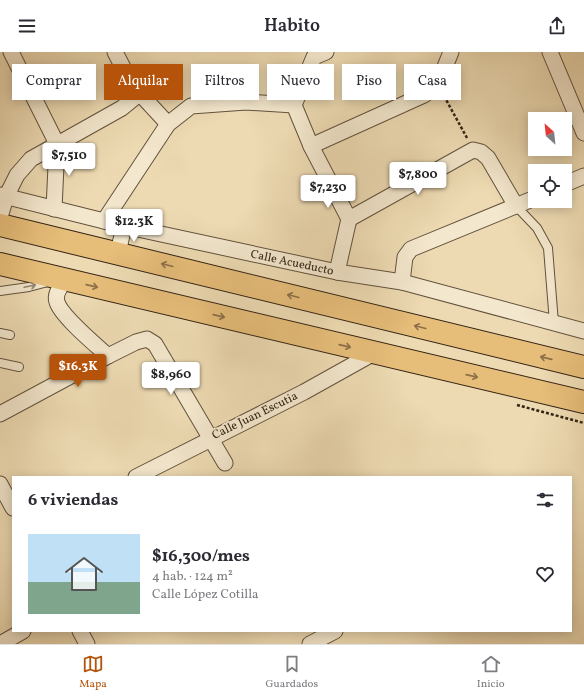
<!DOCTYPE html>
<html lang="es">
<head>
<meta charset="utf-8">
<style>
	:root { --surface:#fff; --page:#f2f2f3; --text:#2b2b33; --muted:#7c7c81; --line:#e1e1e2; --accent:#b45309 }
	body { margin:0; font-family:Vollkorn,serif; background:var(--page); color:var(--text); height:100vh; display:flex; flex-direction:column; font-size:15px; white-space:nowrap }
	* { box-sizing:border-box; margin:0 }
	p { font-size:13px; color:var(--muted) }
	.icon { flex:none; width:22px; height:22px; fill:none; stroke:currentColor; stroke-width:2; stroke-linecap:round; stroke-linejoin:round }
	.map { position:relative; flex:1; overflow:hidden }
	.details { position:absolute; left:12px; top:424px; width:560px; height:156px; display:flex; flex-direction:column; background:var(--surface); border-radius:0px; box-shadow:0 2px 10px #0003 }
	.details>* { flex:none }
	.guide { position:absolute; left:12px; top:12px; width:560px; height:36px; display:flex; gap:8px }
	.needle { width:26px; rotate:333deg }
	.buttons { position:absolute; left:528px; top:60px; display:grid; gap:8px }
	.buttons a { display:grid; place-items:center; width:44px; height:44px; border-radius:0px; background:var(--surface); box-shadow:0 2px 10px #0003; font-size:20px }
	.price { position:absolute; translate:-50% -34px; padding:0 9px; border-radius:4px; background:#fff; color:#222; font-size:13px; line-height:26px; filter:drop-shadow(0 1px 2px #0008) }
	.price::after { content:''; position:absolute; left:50%; top:24px; width:12px; height:9px; margin-left:-6px; background:inherit; clip-path:polygon(0 0,100% 0,50% 100%) }
	.price.on { background:var(--accent); color:#fff }
	ul { padding:0; list-style:none }
	li { display:flex; align-items:center; gap:12px; height:100px; padding:0 16px }
	li+li { border-top:1px solid var(--line) }
	li span { display:grid; place-items:center; flex:none; width:112px; height:80px; border-radius:0px; color:#555 }
	li>.icon { margin-inline-start:auto }
	span .icon { width:48px; height:48px; fill:#fffc; stroke-width:1 }
	li b { font-size:17px }
	h2 { display:flex; justify-content:space-between; align-items:center; height:48px; padding:0 16px; font-size:17px }
	.tag { padding:0 14px; border-radius:0px; background:var(--surface); box-shadow:0 2px 10px #0003; font-size:14px; line-height:36px }
	.tag.on { background:var(--accent); color:#fff }
	header { display:flex; justify-content:space-between; align-items:center; height:52px; padding:0 16px; background:var(--surface); font-size:18px; font-weight:600 }
	.tab-bar { display:flex; justify-content:space-around; align-items:center; height:56px; border-top:1px solid var(--line); background:var(--surface); font-size:11px; color:var(--muted) }
	.tab-bar a { display:grid; justify-items:center; gap:2px }
	.tab-bar .on { color:var(--accent) }
	.map>svg:first-child { display:block }
	.lines { fill:none; stroke-linecap:round; stroke-linejoin:round }
	.lane-casing { stroke:#62523d; stroke-width:10 }
	.street-casing { stroke:#62523d; stroke-width:17 }
	.highway-casing { stroke:#332416; stroke-width:24 }
	.path { stroke:#332416; stroke-width:2.5; stroke-dasharray:3 2; stroke-linecap:butt }
	.lane { stroke:#f3e7cd; stroke-width:8 }
	.street { stroke:#f3e7cd; stroke-width:15 }
	.highway { stroke:#e6bd79; stroke-width:22 }
	.oneway { stroke:#8c7048 }
	.oneway2 { stroke:#938672 }
	.labels { text-anchor:middle; dominant-baseline:central; stroke-width:3.5; stroke-linejoin:round; paint-order:stroke }
	.street-label { font-size:12px; fill:#332416; stroke:#f3e7cd }
</style>
</head>
<body>
<header><svg class="icon" aria-label="menu" viewBox="0 0 24 24"><path d="M4 6h16M4 12h16M4 18h16"/></svg>Habito<svg class="icon" aria-label="share" viewBox="0 0 24 24"><path d="M12 15V3M7 8l5-5 5 5M5 13v7h14v-7"/></svg></header>
<div class="map">
<svg width="584" height="592" viewBox="0 0 584 592">
	<rect width="100%" height="100%" fill="#eddab2"/>
	<filter id="stains"><feTurbulence type="fractalNoise" baseFrequency=".005" numOctaves="4"/><feColorMatrix values="0 0 0 0 .2 0 0 0 0 .09 0 0 0 0 .02 0 0 0 .5 -.17"/></filter>
	<radialGradient id="worn" r=".72"><stop offset=".6" stop-color="#630" stop-opacity="0"/><stop offset="1" stop-color="#630" stop-opacity=".3"/></radialGradient>
	<g class="lines">
		<defs>
			<g id="lane">
				<path d="M516,154l21,22 11,20 6,75"/>
				<path d="M0,239l29,-4 19,-5"/>
				<path d="M0,281l10,2"/>
				<path d="M0,311l19,4"/>
			</g>
			<g id="street">
				<path d="M11,0l46,92 -3,65"/>
				<path d="M115,0l17,33 36,39"/>
				<path d="M550,0l34,81"/>
				<path d="M294,53l20,-48 12,-5"/>
				<path d="M311,94l113,-51 14,-11 13,-32"/>
				<path d="M565,132l19,-8"/>
				<path d="M0,143l124,31 213,46 65,10 182,49"/>
				<path d="M0,165l6,-20 11,-22 14,-16 91,-51 17,-14"/>
				<path d="M349,167l124,-69 8,2 7,6 28,48"/>
				<path d="M104,169l64,-97 23,-18 55,-4 48,3 17,41 38,73 -12,53"/>
				<path d="M118,201l6,-27"/>
				<path d="M65,228c-4,6 -11,14 -8,22 4,14 39,43 51,54"/>
				<path d="M402,230l3,-25 6,-8 124,-51"/>
				<path d="M0,362l108,-58 28,-14 11,-3 8,5 70,119"/>
				<path d="M136,425l168,-85 70,-39"/>
				<path d="M0,432l13,24"/>
				<path d="M80,579l7,13"/>
				<path d="M0,592l23,-13"/>
				<path d="M310,592l25,-13"/>
			</g>
			<g id="highway">
				<path d="M0,173l584,142"/>
				<path d="M0,212l584,138"/>
			</g>
		</defs>
		<use href="#lane" class="lane-casing"/>
		<use href="#street" class="street-casing"/>
		<use href="#highway" class="highway-casing"/>
		<g class="path">
			<path d="M444,44l23,42"/>
			<path d="M517,353l67,18"/>
		</g>
		<use href="#lane" class="lane"/>
		<use href="#street" class="street"/>
		<use href="#highway" class="highway"/>
	</g>
	<defs><path id="oneway-shaft" d="M-6 0H5M1.5-3L5.5 0L1.5 3" fill="none" stroke-width="1.6" stroke-linecap="round" stroke-linejoin="round"/></defs>
	<g class="oneway">
		<use href="#oneway-shaft" transform="translate(167 213) rotate(-166)"/>
		<use href="#oneway-shaft" transform="translate(92 234) rotate(13)"/>
		<use href="#oneway-shaft" transform="translate(293 244) rotate(-166)"/>
		<use href="#oneway-shaft" transform="translate(219 264) rotate(13)"/>
		<use href="#oneway-shaft" transform="translate(420 275) rotate(-166)"/>
		<use href="#oneway-shaft" transform="translate(345 294) rotate(13)"/>
		<use href="#oneway-shaft" transform="translate(546 306) rotate(-167)"/>
		<use href="#oneway-shaft" transform="translate(472 324) rotate(13)"/>
	</g>
	<use class="oneway2" href="#oneway-shaft" transform="translate(30 234) rotate(-12)"/>
	<g class="labels">
		<g class="street-label">
			<text transform="translate(292 211) rotate(12)">Calle Acueducto</text>
			<text transform="translate(255 364) rotate(-26)">Calle Juan Escutia</text>
		</g>
	</g>
	<rect width="100%" height="100%" filter="url(#stains)"/>
	<rect width="100%" height="100%" fill="url(#worn)"/>
</svg>
<div class="buttons">
<a><svg class="needle" viewBox="-14 -14 28 28"><path d="M0-13l5 13h-10z" fill="#e53935"/><path d="M0 13l5-13h-10z" fill="#7c7c81"/></svg></a>
<a><svg class="icon" aria-label="locate" viewBox="0 0 24 24"><circle cx="12" cy="12" r="6"/><path d="M12 2v4M12 18v4M2 12h4M18 12h4"/></svg></a>
</div>
<b class="price" style="left:69px;top:125px">$7,510</b>
<b class="price" style="left:418px;top:144px">$7,800</b>
<b class="price" style="left:328px;top:157px">$7,230</b>
<b class="price" style="left:134px;top:191px">$12.3K</b>
<b class="price on" style="left:78px;top:336px">$16.3K</b>
<b class="price" style="left:171px;top:344px">$8,960</b>
<div class="guide">
<a class="tag">Comprar</a>
<a class="tag on">Alquilar</a>
<a class="tag">Filtros</a>
<a class="tag">Nuevo</a>
<a class="tag">Piso</a>
<a class="tag">Casa</a>
</div>
<section class="details">
<h2>6 viviendas<svg class="icon" aria-label="filters" viewBox="0 0 24 24"><path d="M4 7h16M4 17h16"/><circle cx="9" cy="7" r="2"/><circle cx="15" cy="17" r="2"/></svg></h2>
<ul>
<li><span style="background:linear-gradient(#bfe0f5 60%,#7fa58c 0)"><svg class="icon" aria-label="home" viewBox="0 0 24 24"><path d="M3 11l9-7 9 7M6 9v11h12V9"/></svg></span><div><b>$16,300/mes</b><p>4 hab. · 124 m²</p><p>Calle López Cotilla</p></div><svg class="icon" aria-label="heart" viewBox="0 0 24 24"><path d="M12 20l-8-8c-3-5 5-10 8-4 3-6 11-1 8 4z"/></svg></li>
</ul>
</section>
</div>
<nav class="tab-bar">
<a class="on"><svg class="icon" aria-label="map" viewBox="0 0 24 24"><path d="M3 6l6-2 6 2 6-2v14l-6 2-6-2-6 2zM9 4v14M15 6v14"/></svg>Mapa</a>
<a><svg class="icon" aria-label="saved" viewBox="0 0 24 24"><path d="M7 4h10v16l-5-4-5 4z"/></svg>Guardados</a>
<a><svg class="icon" aria-label="home" viewBox="0 0 24 24"><path d="M3 11l9-7 9 7M6 9v11h12V9"/></svg>Inicio</a>
</nav>
</body>
</html>
